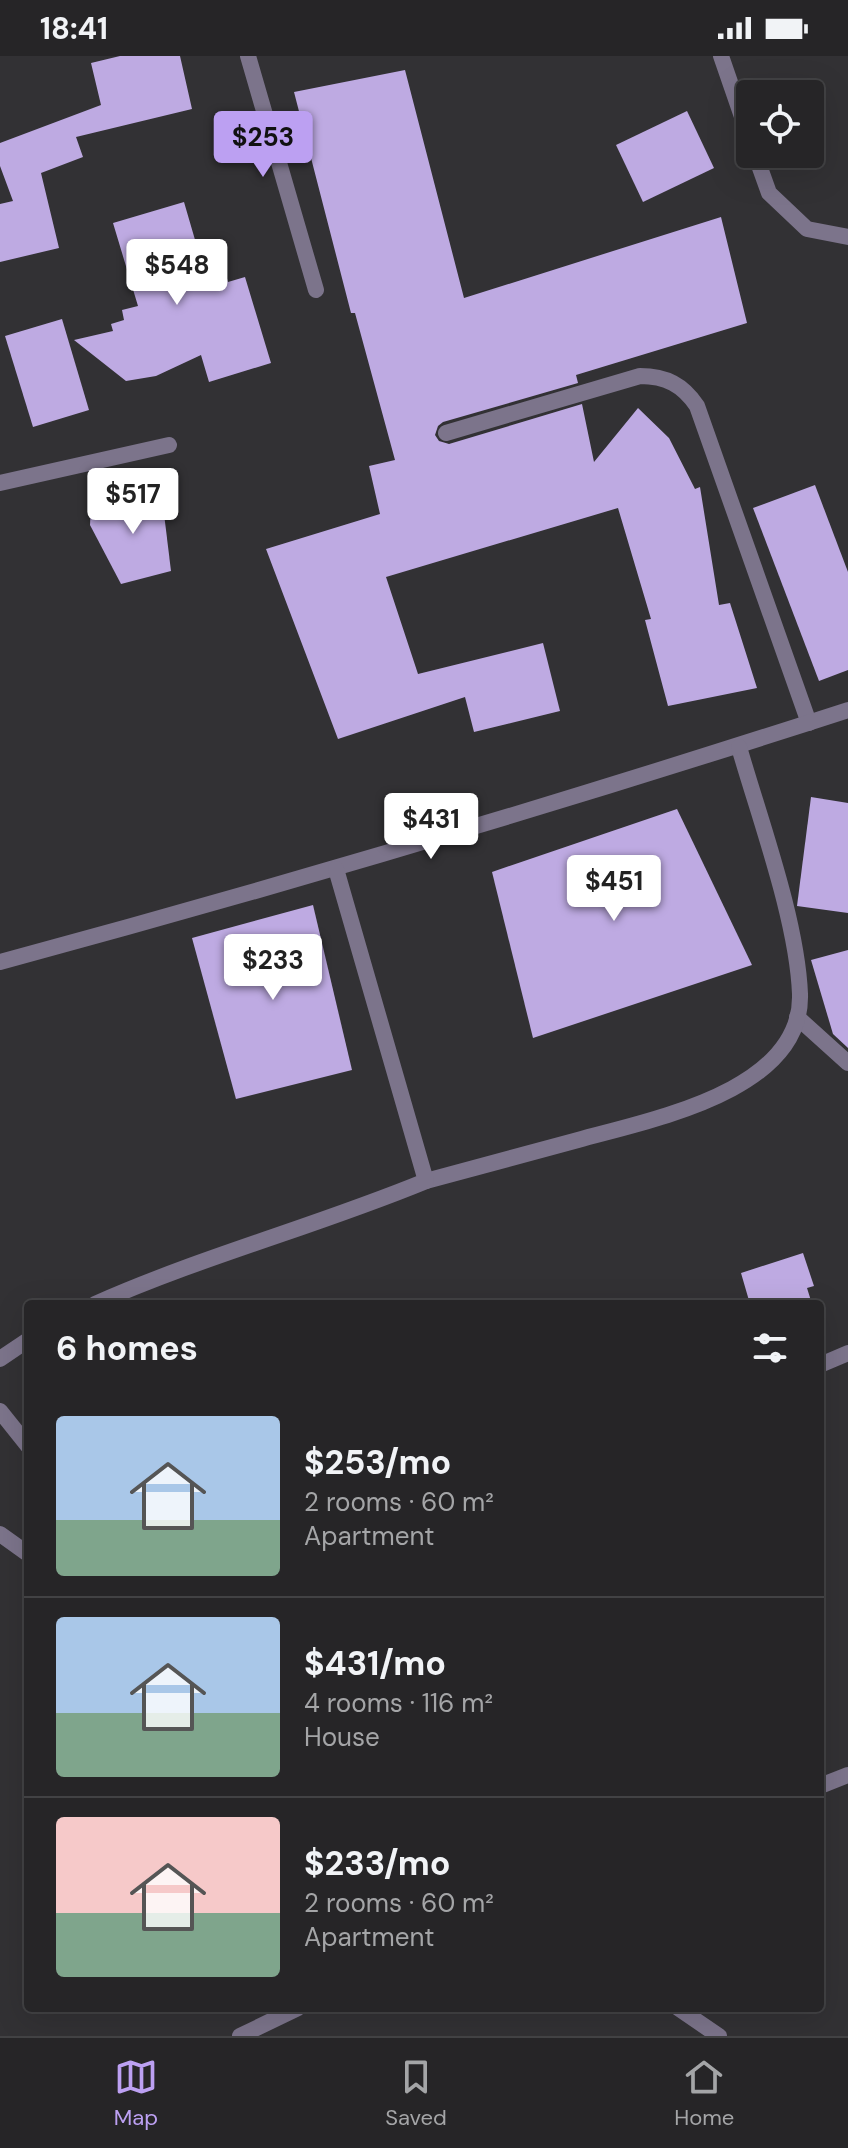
<!DOCTYPE html>
<html lang="en">
<head>
<meta charset="utf-8">
<style>
	:root { --surface:#262527; --page:#2e2d2f; --text:#f1f3f6; --muted:#a4a5a7; --line:#424244; --accent:#bca0f2 }
	body { margin:0; font-family:"DM Sans",sans-serif; background:var(--page); color:var(--text); height:100vh; display:flex; flex-direction:column; font-size:30px; white-space:nowrap }
	* { box-sizing:border-box; margin:0 }
	p { font-size:26px; color:var(--muted) }
	.icon { flex:none; width:44px; height:44px; fill:none; stroke:currentColor; stroke-width:2; stroke-linecap:round; stroke-linejoin:round }
	.map { position:relative; flex:1; overflow:hidden }
	.side { position:absolute; left:24px; top:1244px; width:800px; height:712px; display:flex; flex-direction:column; background:var(--surface); border-radius:8px; box-shadow:0 8px 32px #0002,0 0 0 2px var(--line) }
	.side>* { flex:none }
	.controls { position:absolute; left:736px; top:24px; display:grid; gap:16px }
	.controls a { display:grid; place-items:center; width:88px; height:88px; border-radius:8px; background:var(--surface); box-shadow:0 8px 32px #0002,0 0 0 2px var(--line); font-size:40px }
	.price { position:absolute; translate:-50% -68px; padding:0 18px; border-radius:8px; background:#fff; color:#222; font-size:26px; line-height:52px; filter:drop-shadow(0 2px 4px #0008) }
	.price::after { content:''; position:absolute; left:50%; top:48px; width:24px; height:18px; margin-left:-12px; background:inherit; clip-path:polygon(0 0,100% 0,50% 100%) }
	.price.active { background:var(--accent); color:#111 }
	ul { padding:0; list-style:none }
	li { display:flex; align-items:center; gap:24px; height:200px; padding:0 32px }
	li+li { border-top:2px solid var(--line) }
	li span { display:grid; place-items:center; flex:none; width:224px; height:160px; border-radius:8px; color:#555 }
	li>.icon { margin-inline-start:auto }
	span .icon { width:96px; height:96px; fill:#fffc; stroke-width:1 }
	li b { font-size:34px }
	h2 { display:flex; justify-content:space-between; align-items:center; height:96px; padding:0 32px; font-size:34px }
	.status { display:flex; justify-content:space-between; align-items:center; height:56px; padding:0 40px; background:var(--surface); direction:ltr }
	.status svg { height:22px; fill:currentColor }
	.dock { display:flex; justify-content:space-around; align-items:center; height:112px; border-top:2px solid var(--line); background:var(--surface); font-size:22px; color:var(--muted) }
	.dock a { display:grid; justify-items:center; gap:4px }
	.dock .active { color:var(--accent) }
	.map>svg:first-child { display:block }
	.building { fill:#beaae2 }
	.lines { fill:none; stroke-linecap:round; stroke-linejoin:round }
	.minor { stroke:#7c748b; stroke-width:16 }
</style>
</head>
<body>
<div class="status"><b>18:41</b><svg viewBox="0 0 49 12"><path d="M0 12V9h3v3zM5 12V6h3v6zM10 12V3h3v9zM15 12V0h3v12zM26 1h20v11H26zM47 4h2v5h-2z"/></svg></div>
<div class="map">
<svg width="848" height="1980" viewBox="0 0 848 1980">
	<rect width="100%" height="100%" fill="#323134"/>
	<g class="building">
		<path d="M120,0h60l12,53 -116,28 7,20 -42,16 18,75 -59,14v-58l13,-3 -13,-35v-23l101,-38 -10,-42z"/>
		<path d="M405,14l59,228 257,-81 26,106 -171,52 2,8 -135,39 -5,4 -3,9 4,6 10,3 133,-40 12,58 44,-54 31,30 26,51 5,-2 19,118 11,-2 27,85 -89,18 -23,-86 6,-1 -33,-111 -232,69 32,97 125,-31 17,68 -86,21 -9,-35 -127,42 -72,-190 114,-35 -11,-48 26,-6 -40,-147h-4l-57,-221z"/>
		<path d="M687,55l27,57 -71,34 -27,-57z"/>
		<path d="M184,146l23,79 19,-6 2,7 17,-5 26,86 -62,19 -8,-27 -45,21 -30,5 -52,-41 39,-9 -2,-7 13,-4 -2,-10 16,-4 -25,-83z"/>
		<path d="M62,263l27,91 -56,17 -28,-91z"/>
		<path d="M815,429l33,87v98l-29,11 -66,-173z"/>
		<path d="M161,433l10,82 -50,13 -31,-59 1,-18z"/>
		<path d="M811,741l37,6v110l-51,-7z"/>
		<path d="M677,753l75,156 -219,73 -41,-166z"/>
		<path d="M313,849l39,165 -116,29 -44,-161z"/>
		<path d="M848,894v98l-15,-14 -22,-74z"/>
		<path d="M803,1197l11,33 -7,2 5,16h-62l-9,-31z"/>
	</g>
	<g class="lines">
		<g class="minor">
			<path d="M248,0l68,234"/>
			<path d="M721,0l29,84"/>
			<path d="M755,98l14,39 38,36 41,8"/>
			<path d="M446,377l194,-57c26,0 43,9 57,30l112,317"/>
			<path d="M0,427l169,-38"/>
			<path d="M0,906c285,-77 567,-161 848,-252"/>
			<path d="M797,961l51,46"/>
			<path d="M426,1125c51,-14 102,-28 152,-41 71,-20 225,-48 222,-146 -3,-74 -40,-174 -61,-247"/>
			<path d="M95,1248c108,-48 222,-78 331,-123l-90,-312"/>
			<path d="M0,1303l28,-19"/>
			<path d="M820,1309l28,-12"/>
			<path d="M0,1355l28,35"/>
			<path d="M0,1478l28,20"/>
			<path d="M820,1730l28,-11"/>
			<path d="M678,1952l41,28"/>
			<path d="M240,1980l58,-28"/>
		</g>
	</g>
</svg>
<div class="controls">
<a><svg class="icon" aria-label="locate" viewBox="0 0 24 24"><circle cx="12" cy="12" r="6"/><path d="M12 2v4M12 18v4M2 12h4M18 12h4"/></svg></a>
</div>
<b class="price active" style="left:263px;top:123px">$253</b>
<b class="price" style="left:177px;top:251px">$548</b>
<b class="price" style="left:133px;top:480px">$517</b>
<b class="price" style="left:431px;top:805px">$431</b>
<b class="price" style="left:614px;top:867px">$451</b>
<b class="price" style="left:273px;top:946px">$233</b>
<section class="side">
<h2>6 homes<svg class="icon" aria-label="filters" viewBox="0 0 24 24"><path d="M4 7h16M4 17h16"/><circle cx="9" cy="7" r="2"/><circle cx="15" cy="17" r="2"/></svg></h2>
<ul>
<li><span style="background:linear-gradient(#a9c7e8 65%,#7fa58c 0)"><svg class="icon" aria-label="home" viewBox="0 0 24 24"><path d="M3 11l9-7 9 7M6 9v11h12V9"/></svg></span><div><b>$253/mo</b><p>2 rooms · 60 m²</p><p>Apartment</p></div></li>
<li><span style="background:linear-gradient(#a9c7e8 60%,#7fa58c 0)"><svg class="icon" aria-label="home" viewBox="0 0 24 24"><path d="M3 11l9-7 9 7M6 9v11h12V9"/></svg></span><div><b>$431/mo</b><p>4 rooms · 116 m²</p><p>House</p></div></li>
<li><span style="background:linear-gradient(#f6c9c9 60%,#7fa58c 0)"><svg class="icon" aria-label="home" viewBox="0 0 24 24"><path d="M3 11l9-7 9 7M6 9v11h12V9"/></svg></span><div><b>$233/mo</b><p>2 rooms · 60 m²</p><p>Apartment</p></div></li>
</ul>
</section>
</div>
<nav class="dock">
<a class="active"><svg class="icon" aria-label="map" viewBox="0 0 24 24"><path d="M3 6l6-2 6 2 6-2v14l-6 2-6-2-6 2zM9 4v14M15 6v14"/></svg>Map</a>
<a><svg class="icon" aria-label="saved" viewBox="0 0 24 24"><path d="M7 4h10v16l-5-4-5 4z"/></svg>Saved</a>
<a><svg class="icon" aria-label="home" viewBox="0 0 24 24"><path d="M3 11l9-7 9 7M6 9v11h12V9"/></svg>Home</a>
</nav>
</body>
</html>
